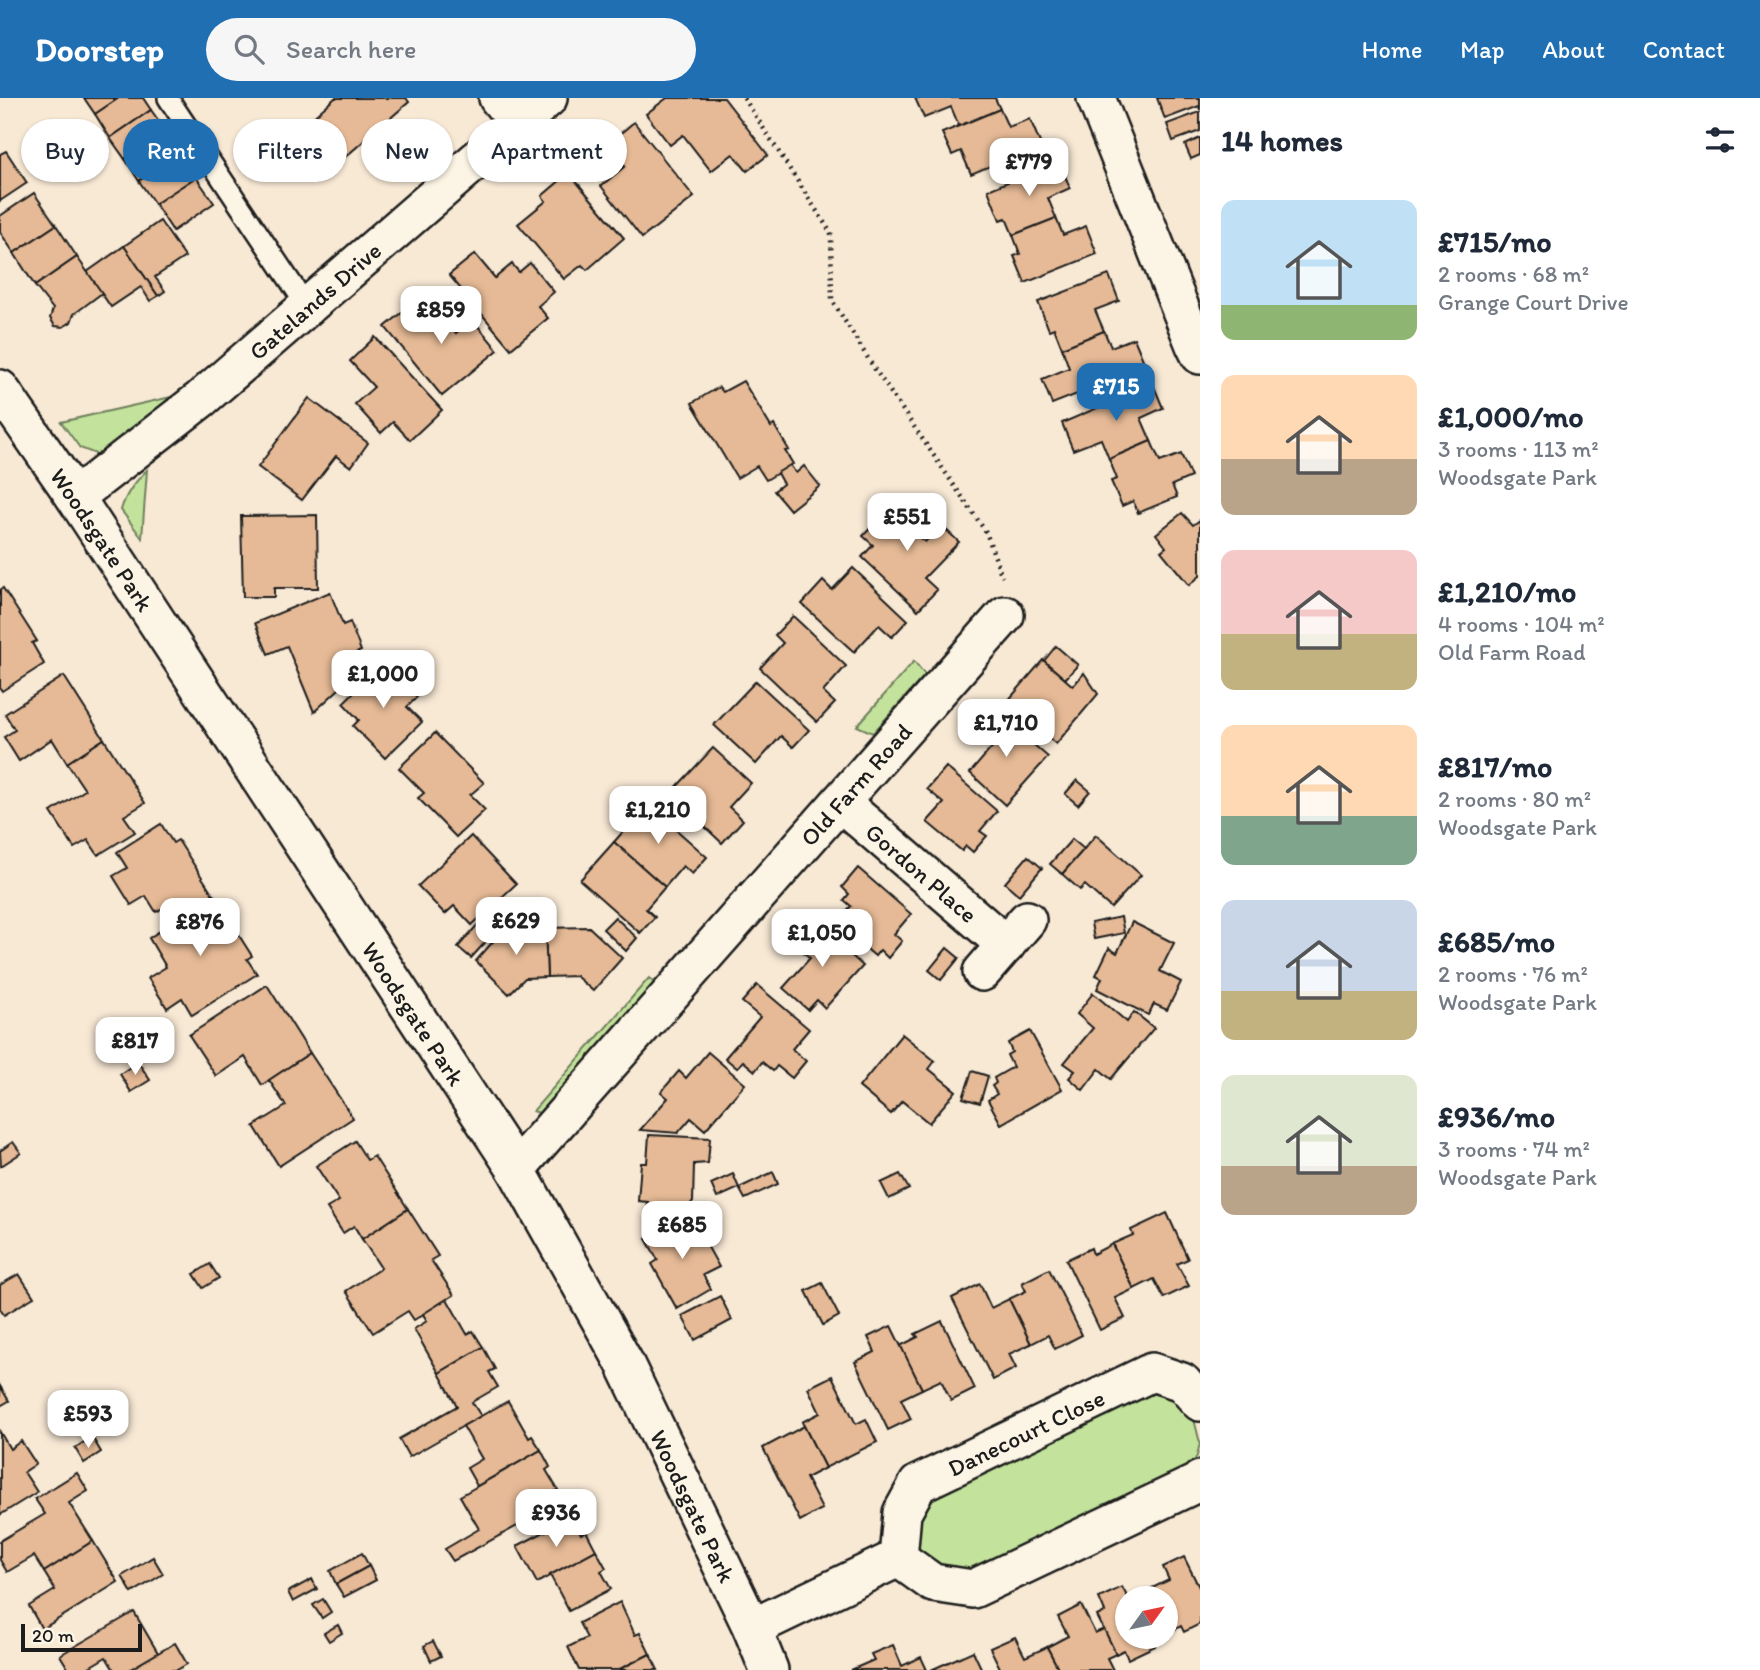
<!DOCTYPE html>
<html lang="en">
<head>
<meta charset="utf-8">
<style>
	:root { --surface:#fff; --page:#f6f6f7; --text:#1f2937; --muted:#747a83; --accent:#1f6fb2 }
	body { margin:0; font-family:Itim,sans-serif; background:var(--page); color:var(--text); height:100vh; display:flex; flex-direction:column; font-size:26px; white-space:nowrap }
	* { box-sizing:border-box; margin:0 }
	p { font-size:23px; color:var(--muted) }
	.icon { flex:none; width:38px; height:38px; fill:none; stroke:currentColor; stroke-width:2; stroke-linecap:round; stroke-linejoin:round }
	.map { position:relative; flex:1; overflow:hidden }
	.drawer { display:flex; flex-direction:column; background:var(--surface); width:560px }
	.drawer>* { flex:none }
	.guide { position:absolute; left:21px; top:21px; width:665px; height:63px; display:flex; gap:14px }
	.needle { width:46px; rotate:57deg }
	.fabs { position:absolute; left:1115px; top:1488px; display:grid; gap:14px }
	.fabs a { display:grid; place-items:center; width:63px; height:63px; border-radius:50%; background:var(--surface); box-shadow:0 2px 5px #0004; font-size:35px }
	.scale { position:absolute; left:21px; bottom:18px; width:121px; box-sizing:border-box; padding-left:7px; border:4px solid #1c1c1c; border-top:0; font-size:19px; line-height:24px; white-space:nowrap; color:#1c1c1c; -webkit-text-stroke:5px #fcf5e5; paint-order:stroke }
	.price { position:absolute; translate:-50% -60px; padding:0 16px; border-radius:14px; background:#fff; color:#222; font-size:23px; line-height:46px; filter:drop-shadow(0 2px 4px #0008) }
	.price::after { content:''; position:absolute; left:50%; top:42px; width:21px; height:16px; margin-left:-10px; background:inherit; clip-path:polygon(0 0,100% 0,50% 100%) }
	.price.selected { background:var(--accent); color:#fff }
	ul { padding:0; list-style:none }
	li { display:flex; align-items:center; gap:21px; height:175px; padding:0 21px }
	li span { display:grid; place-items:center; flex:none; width:196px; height:140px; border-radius:14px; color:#555 }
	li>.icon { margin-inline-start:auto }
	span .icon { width:84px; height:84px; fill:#fffc; stroke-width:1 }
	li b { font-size:30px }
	h2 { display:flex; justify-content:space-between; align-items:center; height:84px; padding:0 21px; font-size:30px }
	.pill { padding:0 24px; border-radius:32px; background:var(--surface); box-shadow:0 2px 5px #0004; font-size:24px; line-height:63px }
	.pill.selected { background:var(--accent); color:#fff }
	header { display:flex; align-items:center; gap:42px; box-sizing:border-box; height:98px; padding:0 35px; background:var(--accent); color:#fff }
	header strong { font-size:33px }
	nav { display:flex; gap:38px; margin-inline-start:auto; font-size:24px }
	.search { width:490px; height:63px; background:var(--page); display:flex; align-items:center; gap:18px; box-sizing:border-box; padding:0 24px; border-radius:38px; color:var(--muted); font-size:26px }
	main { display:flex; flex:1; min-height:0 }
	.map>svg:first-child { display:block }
	.green { fill:#c3e39c; stroke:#70805c; stroke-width:2 }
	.building { fill:#e6ba96; stroke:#1c1c1c; stroke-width:2 }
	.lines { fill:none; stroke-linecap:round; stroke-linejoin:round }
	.service-casing { stroke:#1c1c1c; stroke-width:24 }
	.minor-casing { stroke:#1c1c1c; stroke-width:42 }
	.path { stroke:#1c1c1c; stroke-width:4.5; stroke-dasharray:2 5; stroke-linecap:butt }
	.service { stroke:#fcf5e5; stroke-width:19 }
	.minor { stroke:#fcf5e5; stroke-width:37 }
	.labels { text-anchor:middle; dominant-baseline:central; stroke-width:5; stroke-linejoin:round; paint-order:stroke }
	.street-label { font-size:24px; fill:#1c1c1c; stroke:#fcf5e5 }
</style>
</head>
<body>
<header>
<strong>Doorstep</strong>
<div class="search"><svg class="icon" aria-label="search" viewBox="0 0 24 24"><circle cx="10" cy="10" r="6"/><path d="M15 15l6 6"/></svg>Search here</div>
<nav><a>Home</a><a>Map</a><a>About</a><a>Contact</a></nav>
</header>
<main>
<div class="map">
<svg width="1200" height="1572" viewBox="0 0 1200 1572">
	<rect width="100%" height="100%" fill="#f8e9d5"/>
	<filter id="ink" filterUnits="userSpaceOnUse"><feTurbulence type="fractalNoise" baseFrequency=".0143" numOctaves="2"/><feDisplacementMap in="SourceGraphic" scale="14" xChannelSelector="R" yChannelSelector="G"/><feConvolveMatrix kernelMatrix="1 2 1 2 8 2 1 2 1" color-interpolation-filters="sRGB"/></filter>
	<g filter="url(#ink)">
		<g class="green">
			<path d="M171,299c-23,23 -43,46 -73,58l-18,-7 -19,-26z"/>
			<path d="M147,372l-5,68 -21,-28c5,-17 14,-28 26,-40z"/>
			<path d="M914,563l11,14 -52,58 -16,-7z"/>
			<path d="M649,880l6,6 -116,129 -6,-2z"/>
			<path d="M1152,1291l13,2 28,24 7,28 -3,13 -6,11 -226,109 -25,-4 -23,-24 -6,-26 16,-26z"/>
		</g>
		<g class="building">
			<path d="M84,0h35l-24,16z"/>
			<path d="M119,0h24l8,12 -41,28 -15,-24z"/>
			<path d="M335,0h71l3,4 -65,56 -34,-38z"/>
			<path d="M667,0h57l44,57 -21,16 -14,-17 -22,17 -28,-36 -13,10 -24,-31z"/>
			<path d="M915,0h80l5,11 -41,17 -8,-19 -27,11z"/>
			<path d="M1157,0h43v12l-1,-4 -34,13z"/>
			<path d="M1000,11l8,18 22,-8 11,26 -70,29 -10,-23 -9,4 -10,-22z"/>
			<path d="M151,12l15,21 -41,28 -15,-21z"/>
			<path d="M1200,14v19l-27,10 -6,-17z"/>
			<path d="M634,24l60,75 -52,41 -41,-52 24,-20 -17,-22z"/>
			<path d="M166,33l14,22 -41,28 -14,-22z"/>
			<path d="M1200,40v17l-9,4 -6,-14z"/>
			<path d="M6,53l21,32 -27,18v-47z"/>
			<path d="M180,55l16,24 -41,27 -16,-23z"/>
			<path d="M1059,63l11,27 -22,10 8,20 -43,17 -7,-17 -6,2 -12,-30z"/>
			<path d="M569,75l55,65 -37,32 -5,-5 -18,14 -46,-55 28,-23 -4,-5z"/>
			<path d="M196,79l18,26 -41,28 -18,-27z"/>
			<path d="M34,95l22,32 -42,28 -14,-21v-16z"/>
			<path d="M1056,120l7,17 23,-9 11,28 -72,29 -11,-27 6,-2 -7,-19z"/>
			<path d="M160,123l25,36 -30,20 10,14 -7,5 -34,-50z"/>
			<path d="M56,127l21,32 -42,29 -21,-33z"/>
			<path d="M124,148l34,50 -8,5 -9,-14 -30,20 -24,-35z"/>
			<path d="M475,156l20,24 17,-14 7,8 11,-9 24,29 -16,14 10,12 -37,31 -62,-74z"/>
			<path d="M77,159l25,36 -28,21 -3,8 -8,5 -8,-1 -5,-8 3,-9 -18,-23z"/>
			<path d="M1109,177l10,26 -24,9 9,21 -42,17 -8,-20 -5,2 -11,-28z"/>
			<path d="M430,203l26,32 16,-14 26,31 -56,46 -57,-69 19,-16 6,6z"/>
			<path d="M1104,233l7,16 23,-9 12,29 -94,37 -10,-25 27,-11 -7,-20z"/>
			<path d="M375,239l67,73 -32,30 -17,-18 -12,11 -26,-29 19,-17 -24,-26z"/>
			<path d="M743,283l28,46 3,-2 15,25 -4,1 8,13 -27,16 -9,-14 -20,12 -45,-75 27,-16 4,5z"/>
			<path d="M1153,286l10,24 -22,10 10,23 -42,18 -8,-20 -28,11 -11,-27z"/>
			<path d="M309,300l59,45 -17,24 -15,-11 -34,44 -44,-33z"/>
			<path d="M1151,343l9,21 21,-8 10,23 -19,8 5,12 -39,16 -5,-12 -11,5 -11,-25 6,-2 -8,-20z"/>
			<path d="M790,367l6,8 8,-7 16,20 -30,24 -16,-19 9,-7 -6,-11z"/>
			<path d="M889,410l12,12 11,-12 20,19 -11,12 4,3 16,-17 18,17 -35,36 13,12 -19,20 -56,-53 11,-12 -10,-9z"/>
			<path d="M1182,415l11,12 7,-5v56l-11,9 -28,-34 5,-4 -10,-13z"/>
			<path d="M317,417l1,73h-44v9h-31l-2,-81z"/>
			<path d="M853,470l55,52 -16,17 -13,-12 -25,27 -52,-48 21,-23 9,9z"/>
			<path d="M3,490l34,53 -5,2 12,21 -42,27 -2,-3v-98z"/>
			<path d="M330,494l13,33 7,-3 11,29 -17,7 8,19 -38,35 -27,-66 -19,8 -13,-31z"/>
			<path d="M793,518l53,50 -23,26 12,11 -18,19 -57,-54 23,-25 -8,-8z"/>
			<path d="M1056,548l22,19 -13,14 -21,-18z"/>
			<path d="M1043,562l30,26 11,-13 14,21 -42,50 -49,-42z"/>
			<path d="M383,565l34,34 -10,10 15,15 -37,36 -32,-32 6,-6 -16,-17z"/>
			<path d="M64,578l40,63 -37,24 -15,-24 -33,22 -15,-24 11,-7 -10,-16z"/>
			<path d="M756,583l53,49 -16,17 -12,-11 -25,28 -42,-39z"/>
			<path d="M995,613l53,46 -43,48 -35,-32 24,-28 -17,-14z"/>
			<path d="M435,635l49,50 -14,12 15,15 -29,27 -38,-39 6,-5 -25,-25z"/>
			<path d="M104,641l41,64 -21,13 11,16 -37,23 -10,-15 -14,8 -23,-36 34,-22 -18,-27z"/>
			<path d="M713,650l38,35 -22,24 14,13 -21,23 -52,-49z"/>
			<path d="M946,669l51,44 -17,20 7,5 -14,16 -7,-6 -4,5 -35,-29 17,-19 -17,-14z"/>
			<path d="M1077,682l13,11 -12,14 -13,-11z"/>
			<path d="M644,703l63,56 -15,17 -9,-8 -18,21 -51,-45 22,-25 -4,-3z"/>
			<path d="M161,726l12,19 5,-3 36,56 -39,25 -8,-15 -11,6 -10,-16 -15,9 -18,-29 14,-8 -10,-16z"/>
			<path d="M1096,737l45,40 -30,33 -26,-23 -5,5 -18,-16z"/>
			<path d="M471,738l45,48 -44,41 -18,-19 -9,8 -27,-28z"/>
			<path d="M1072,741l12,10 -22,25 -12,-10z"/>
			<path d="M614,744l51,45 -19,22 9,8 -15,16 -60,-53z"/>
			<path d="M1028,758l14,12 -23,27 -14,-12z"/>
			<path d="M858,770l53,46 -17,20 8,7 -14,17 -8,-8 -5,6 -39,-33 15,-17 -7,-6 5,-6 -7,-7z"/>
			<path d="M214,798l38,60 -5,3 10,15 -65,41 -10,-17 -15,10 -19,-30 18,-11 -17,-29z"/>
			<path d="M615,819l22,21 -11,13 -23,-22z"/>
			<path d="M1121,819l3,16 -30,6 -3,-16z"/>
			<path d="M813,822l50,46 -38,42 -8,-8 -9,10 -25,-22 27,-30 -9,-8 4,-5 -8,-7z"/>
			<path d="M1132,824l42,21 -14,28 21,11 -14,28 -13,-6 -6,11 -51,-26 5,-11 -6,-3 13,-27 8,5z"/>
			<path d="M479,825l13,12 -21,23 -13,-11z"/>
			<path d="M589,829l33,31 -29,33 -17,-15 -29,1 -2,-49z"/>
			<path d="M545,830l2,49 -22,1 -16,16 -33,-33 27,-31z"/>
			<path d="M947,850l12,10 -18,22 -12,-10z"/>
			<path d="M267,887l43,68 -48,32 -17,-28 -29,19 -27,-41z"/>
			<path d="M757,887l52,44 -17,20 14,12 -14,17 -15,-12 -4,5 -11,-9 -7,9 -12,-10 -6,7 -12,-10 35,-41 -18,-15z"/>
			<path d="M1093,895l34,29 7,-10 20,16 -43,51 -12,-10 -16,21 -14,-12 6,-7 -11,-8 29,-35 -16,-14z"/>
			<path d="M1030,933l32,58 -61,35 -13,-24 9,-6 -5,-8 4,-3 -2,-5 19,-11 -6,-12 5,-3 -4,-9z"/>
			<path d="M902,936l33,27 -6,8 27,22 -27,32 -27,-22 -11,13 -32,-27z"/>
			<path d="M708,954l37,32 -40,46 -14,-12 -13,15 -38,-3 28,-32 -7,-6 18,-21 7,7z"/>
			<path d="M310,955l43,65 -74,48 -25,-40 32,-20 -17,-26z"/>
			<path d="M138,964l12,18 -19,12 -11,-18z"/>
			<path d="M972,973l16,5 -8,27 -17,-5z"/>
			<path d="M649,1037l61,3 -2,25 -14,1 -1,38 -16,13 -30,-2 1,-11 -10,-1 3,-38h6z"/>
			<path d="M355,1043l12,19 7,-4 34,53 -46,30 -8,-13 -11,7 -16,-25 12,-7 -23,-35z"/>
			<path d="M13,1044l8,11 -20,13 -1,-15z"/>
			<path d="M773,1074l5,12 -33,15 -6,-11z"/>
			<path d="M733,1076l6,14 -22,10 -6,-14z"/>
			<path d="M900,1076l9,15 -20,10 -8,-16z"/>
			<path d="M408,1111l30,47 -7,4 23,35 -40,25 -6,-9 -35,22 -27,-42 35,-23 -19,-29z"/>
			<path d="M1167,1115l21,46 -11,5 12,22 -25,12 -10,-19 -20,10 -22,-45 21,-9 -2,-5z"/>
			<path d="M690,1117l29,52 -16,8 8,14 -34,20 -25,-45 6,-4 -12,-21z"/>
			<path d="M1112,1146l22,45 -19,9 10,20 -25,12 -34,-70 25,-12 2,6z"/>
			<path d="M210,1166l9,14 -16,10 -9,-14z"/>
			<path d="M1049,1171l33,66 -27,14 -7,-14 -17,9 -22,-45 17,-8 -4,-8z"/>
			<path d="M19,1176l15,23 -30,18 -4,-6v-24z"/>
			<path d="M822,1185l17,33 -16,9 -17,-34z"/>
			<path d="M980,1186l11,24 18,-9 22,45 -22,10 7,14 -23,12 -41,-82z"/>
			<path d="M720,1198l12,24 -37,20 -13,-24z"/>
			<path d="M447,1201l20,35 6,-3 10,16 -44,26 -25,-44 13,-8 -4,-7z"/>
			<path d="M942,1223l33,68 -24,12 -10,-21 -19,9 -22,-43 18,-9 -3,-3z"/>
			<path d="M891,1228l31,63 -21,10 10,20 -23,11 -33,-68 20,-10 -7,-15z"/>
			<path d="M483,1249l12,22 -6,3 9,15 -26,15 9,14 -72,41 -10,-18 58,-33 -18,-33z"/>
			<path d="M832,1278l24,48 10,-5 11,23 -52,26 -23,-46 18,-9 -12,-25z"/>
			<path d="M0,1288l9,15 -9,5z"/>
			<path d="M508,1303l21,37 3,-2 9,14 -64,36 -10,-18 15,-9 -19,-33z"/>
			<path d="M804,1328l21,42 -19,10 16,31 -22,12 -37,-73z"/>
			<path d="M0,1334l10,17 11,-8 15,23 -12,8 13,20 -37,23z"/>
			<path d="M92,1339l9,15 -17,11 -9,-15z"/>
			<path d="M541,1352l9,17 -4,3 12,20 -9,4 7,11 -103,56 -8,-12 34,-20 -19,-33z"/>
			<path d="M77,1375l11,18 -19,12 24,38 -49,31 -10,-16 -27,16 -7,-12v-19l45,-27 -10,-15z"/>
			<path d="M573,1419l8,17 5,-3 10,19 -59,33 -20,-37z"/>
			<path d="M93,1443l25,41 -76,47 -13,-23 26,-16 -11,-18z"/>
			<path d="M596,1452l10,18 -5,3 10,18 -42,22 -19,-36z"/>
			<path d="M362,1455l7,13 -33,18 -6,-13z"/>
			<path d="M153,1459l10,17 -31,19 -10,-17z"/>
			<path d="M1184,1459l16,32v35l-16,8 -3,-6 -13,7 -2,-6v-29h-14l-4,-8 21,-10 -6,-13z"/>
			<path d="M369,1468l7,14 -32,17 -8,-13z"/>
			<path d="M312,1481l5,10 -24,13 -5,-10z"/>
			<path d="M1122,1489l6,11 -1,38h34l-9,5 3,5 -27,13 -4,-9 -8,4 -19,-38 8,-4 -6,-14z"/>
			<path d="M323,1501l8,13 -9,6 -9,-13z"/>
			<path d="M620,1504l15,33 5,-2 10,21 -32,16h-39l-11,-23 19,-9 -8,-15z"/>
			<path d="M1081,1507l14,28 9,-4 12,25 -9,4 6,12h-54l-12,-23 21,-11 -10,-19z"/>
			<path d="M134,1514l24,41 -29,17h-15l-8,-13 -22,13h-15l-9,-15z"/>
			<path d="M338,1527l4,8 -13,8 -5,-8z"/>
			<path d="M1015,1539l10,20 22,-10 12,23h-58l-11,-22z"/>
			<path d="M433,1543l8,15 -10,5 -7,-15z"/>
			<path d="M175,1545l12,21 -10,6h-48z"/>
			<path d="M893,1547l9,21 19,-9 6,13h-76l23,-10 -3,-6z"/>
			<path d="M973,1553l9,19h-51z"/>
			<path d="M650,1556l8,16h-40z"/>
		</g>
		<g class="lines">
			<defs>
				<path id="service" d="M168,0l140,210"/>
				<g id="minor">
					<path d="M498,0l21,25"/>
					<path d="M1096,0l99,247 5,10"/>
					<path id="s1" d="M0,291l75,108 441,672 108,193 128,266 17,42"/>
					<path id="s2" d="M75,399l126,-98 347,-301"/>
					<path id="s3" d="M840,704l166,143"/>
					<path d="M982,874l45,-52"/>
					<path id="s4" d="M516,1071l489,-554"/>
					<path id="s5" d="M898,1460l4,-45 16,-29 234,-112 30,10 18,20"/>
					<path d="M898,1460l35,25 40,6 226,-107 1,-2"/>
					<path d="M752,1530l146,-70"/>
				</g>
			</defs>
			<use href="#service" class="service-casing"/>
			<use href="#minor" class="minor-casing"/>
			<path class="path" d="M744,0l87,135 1,67 42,68 112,164 16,45"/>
			<use href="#service" class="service"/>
			<use href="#minor" class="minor"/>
		</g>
	</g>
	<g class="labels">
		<g class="street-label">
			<text stroke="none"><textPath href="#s2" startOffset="310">Gatelands Drive</textPath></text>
			<text stroke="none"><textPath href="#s1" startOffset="182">Woodsgate Park</textPath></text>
			<text stroke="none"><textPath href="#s4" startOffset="513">Old Farm Road</textPath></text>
			<text stroke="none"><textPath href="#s3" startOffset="108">Gordon Place</textPath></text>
			<text stroke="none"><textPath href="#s1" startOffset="749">Woodsgate Park</textPath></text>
			<text stroke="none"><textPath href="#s5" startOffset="198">Danecourt Close</textPath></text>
			<text stroke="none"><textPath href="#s1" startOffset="1316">Woodsgate Park</textPath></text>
		</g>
	</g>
</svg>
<div class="fabs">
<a><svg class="needle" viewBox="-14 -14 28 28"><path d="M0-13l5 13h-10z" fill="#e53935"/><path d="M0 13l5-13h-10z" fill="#747a83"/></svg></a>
</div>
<div class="scale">20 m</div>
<b class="price" style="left:1029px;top:100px">£779</b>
<b class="price" style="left:441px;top:248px">£859</b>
<b class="price selected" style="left:1116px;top:325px">£715</b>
<b class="price" style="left:907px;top:455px">£551</b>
<b class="price" style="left:383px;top:612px">£1,000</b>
<b class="price" style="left:1006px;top:661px">£1,710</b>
<b class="price" style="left:658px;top:748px">£1,210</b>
<b class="price" style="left:516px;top:859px">£629</b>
<b class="price" style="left:200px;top:860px">£876</b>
<b class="price" style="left:822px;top:871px">£1,050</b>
<b class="price" style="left:135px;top:979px">£817</b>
<b class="price" style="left:682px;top:1163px">£685</b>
<b class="price" style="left:88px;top:1352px">£593</b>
<b class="price" style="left:556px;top:1451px">£936</b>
<div class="guide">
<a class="pill">Buy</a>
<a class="pill selected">Rent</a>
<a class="pill">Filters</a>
<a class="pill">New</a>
<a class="pill">Apartment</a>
</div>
</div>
<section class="drawer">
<h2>14 homes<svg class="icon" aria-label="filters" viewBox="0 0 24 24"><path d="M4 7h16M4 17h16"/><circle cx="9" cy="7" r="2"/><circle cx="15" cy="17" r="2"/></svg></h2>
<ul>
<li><span style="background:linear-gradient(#bfe0f5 75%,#8fb573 0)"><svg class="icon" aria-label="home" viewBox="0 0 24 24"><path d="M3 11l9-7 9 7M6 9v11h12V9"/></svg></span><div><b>£715/mo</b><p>2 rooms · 68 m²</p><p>Grange Court Drive</p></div></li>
<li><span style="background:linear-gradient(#ffd9b3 60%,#b9a48a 0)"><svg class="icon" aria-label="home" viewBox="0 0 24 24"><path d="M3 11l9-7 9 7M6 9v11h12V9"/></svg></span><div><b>£1,000/mo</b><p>3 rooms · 113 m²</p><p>Woodsgate Park</p></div></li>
<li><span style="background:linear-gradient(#f6c9c9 60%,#c2b280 0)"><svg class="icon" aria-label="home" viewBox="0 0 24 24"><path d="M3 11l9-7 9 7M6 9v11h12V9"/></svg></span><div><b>£1,210/mo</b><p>4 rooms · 104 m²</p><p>Old Farm Road</p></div></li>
<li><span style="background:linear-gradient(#ffd9b3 65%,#7fa58c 0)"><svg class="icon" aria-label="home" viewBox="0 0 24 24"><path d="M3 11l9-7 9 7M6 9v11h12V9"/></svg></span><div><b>£817/mo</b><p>2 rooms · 80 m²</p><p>Woodsgate Park</p></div></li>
<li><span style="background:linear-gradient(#c9d6e8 65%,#c2b280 0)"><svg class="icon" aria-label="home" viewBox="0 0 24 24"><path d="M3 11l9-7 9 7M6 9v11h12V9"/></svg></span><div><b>£685/mo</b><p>2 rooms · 76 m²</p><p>Woodsgate Park</p></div></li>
<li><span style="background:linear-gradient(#dfe7d0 65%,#b9a48a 0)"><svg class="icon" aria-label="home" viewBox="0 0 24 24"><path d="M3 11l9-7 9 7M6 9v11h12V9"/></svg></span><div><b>£936/mo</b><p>3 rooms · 74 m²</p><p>Woodsgate Park</p></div></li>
</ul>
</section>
</main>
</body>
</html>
